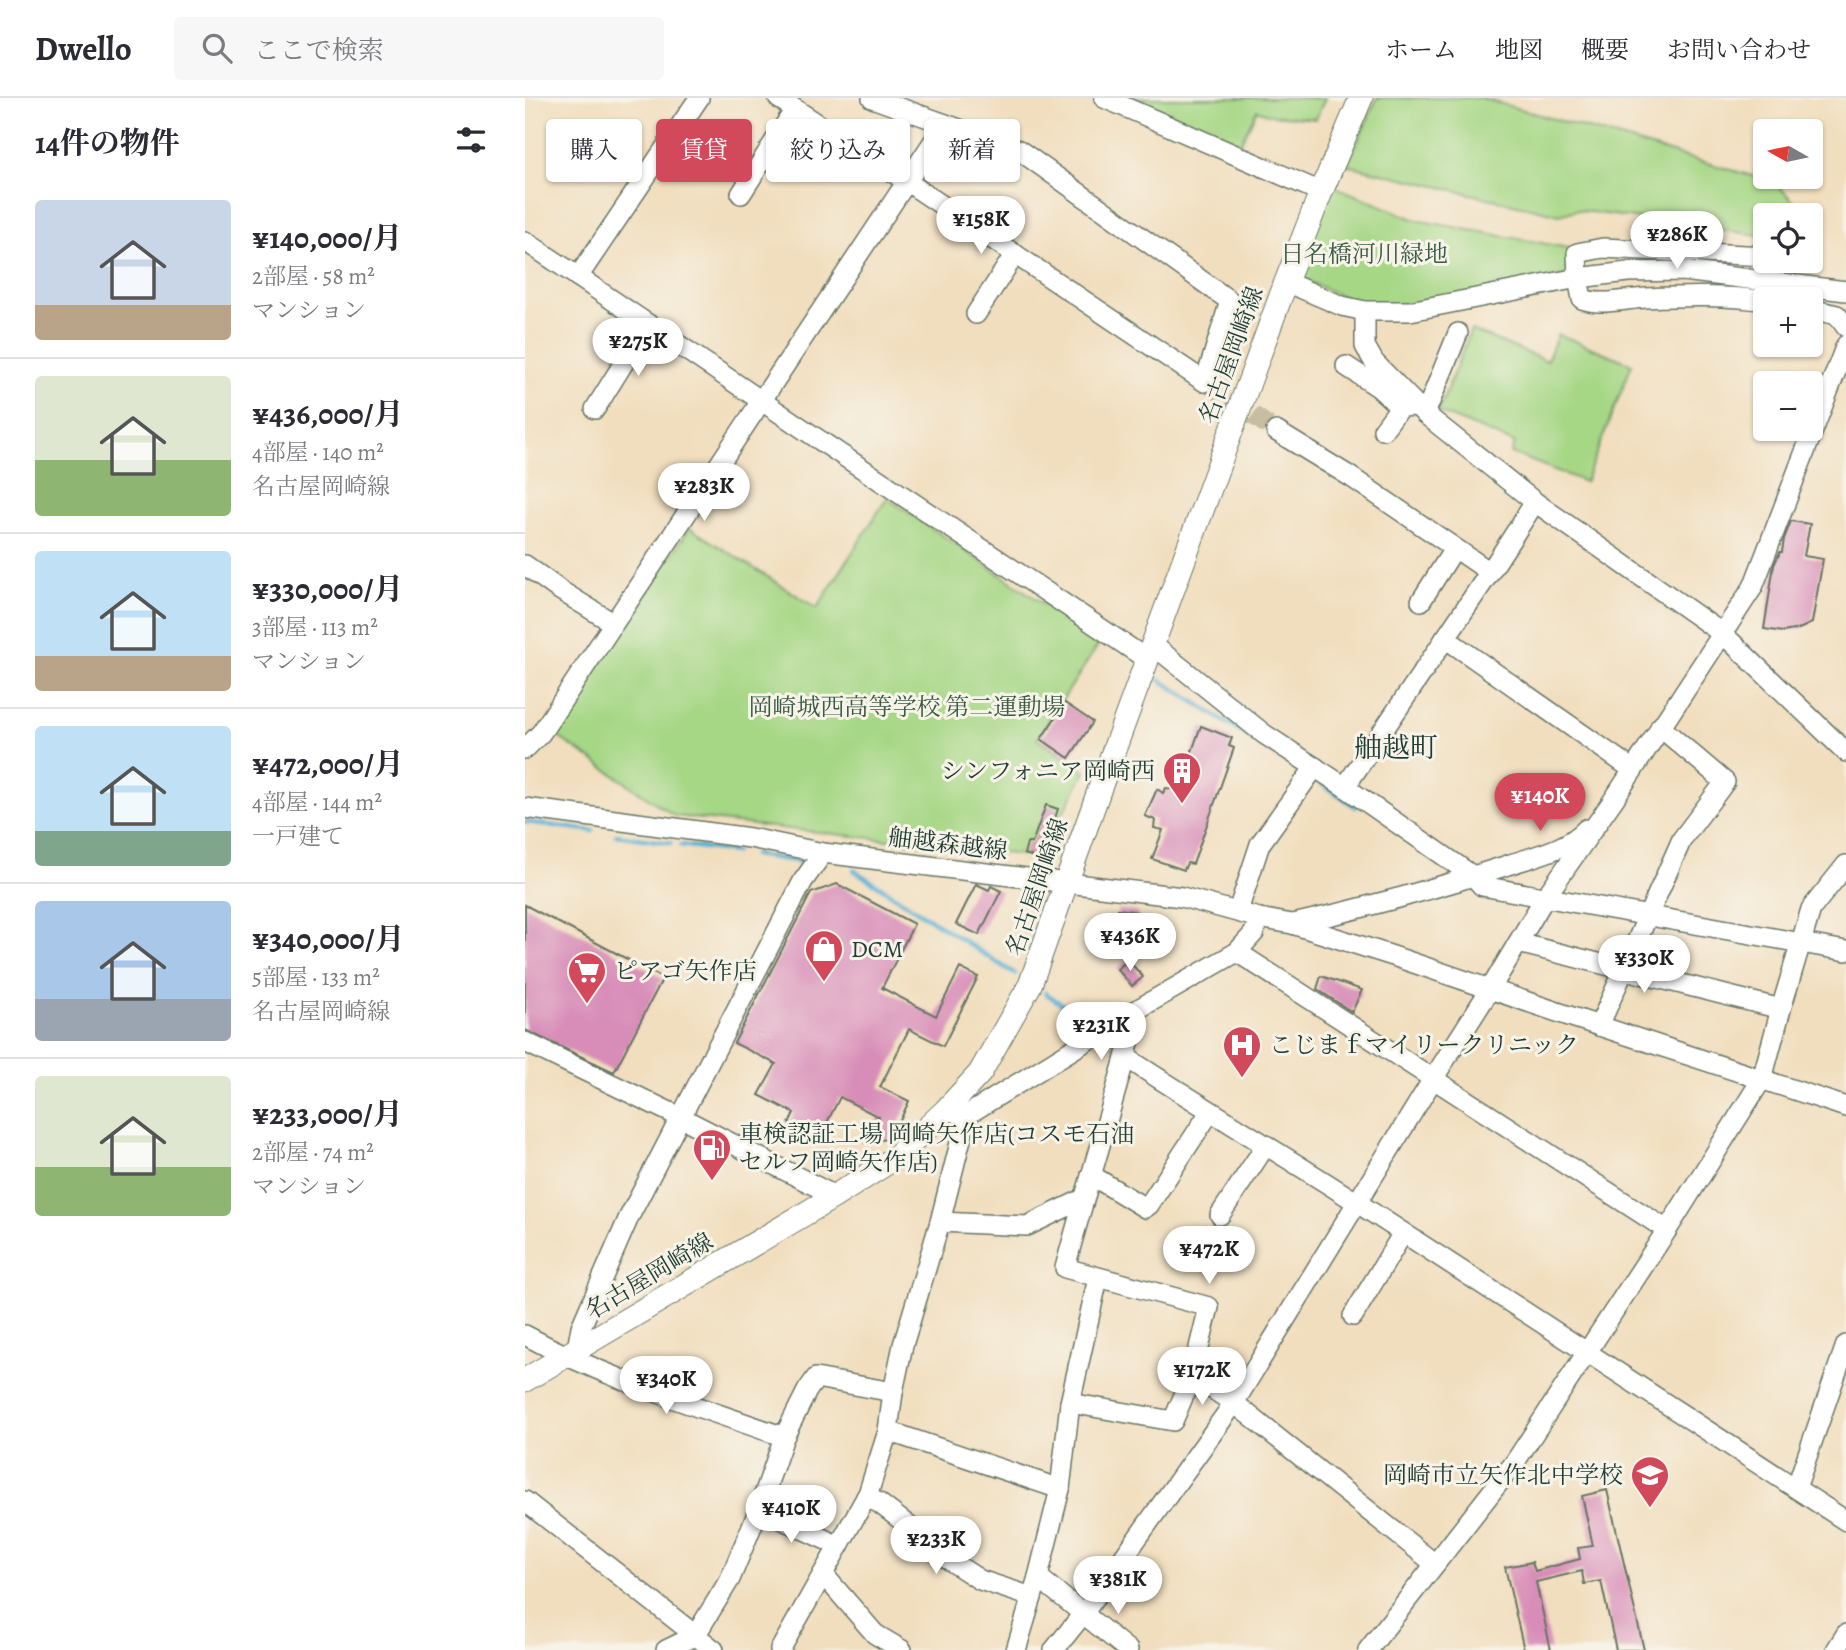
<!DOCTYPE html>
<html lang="ja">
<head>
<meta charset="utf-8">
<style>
	:root { --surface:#fff; --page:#f7f7f7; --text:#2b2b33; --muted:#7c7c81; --line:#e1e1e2; --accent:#d1495b }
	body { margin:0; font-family:Alegreya,"Noto Serif JP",serif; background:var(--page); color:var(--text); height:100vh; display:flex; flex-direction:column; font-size:26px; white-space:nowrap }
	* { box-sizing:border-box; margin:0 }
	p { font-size:23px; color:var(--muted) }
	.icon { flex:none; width:38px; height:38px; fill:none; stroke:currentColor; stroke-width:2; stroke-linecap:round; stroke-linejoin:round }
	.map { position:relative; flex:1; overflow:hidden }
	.drawer { display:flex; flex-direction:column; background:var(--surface); width:525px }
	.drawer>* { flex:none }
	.hud { position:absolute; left:21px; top:21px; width:665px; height:63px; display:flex; gap:14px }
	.needle { width:46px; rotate:279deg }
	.controls { position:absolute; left:1228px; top:21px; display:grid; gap:14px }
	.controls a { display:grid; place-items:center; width:70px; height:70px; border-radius:7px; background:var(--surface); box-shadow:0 2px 5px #0004; font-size:35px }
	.price { position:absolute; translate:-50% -60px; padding:0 16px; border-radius:24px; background:#fff; color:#222; font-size:23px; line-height:46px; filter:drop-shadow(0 2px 4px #0008) }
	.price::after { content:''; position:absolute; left:50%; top:42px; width:21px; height:16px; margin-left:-10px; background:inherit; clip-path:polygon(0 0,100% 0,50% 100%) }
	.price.active { background:var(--accent); color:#fff }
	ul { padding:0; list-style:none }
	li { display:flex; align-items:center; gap:21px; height:175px; padding:0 35px }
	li+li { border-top:2px solid var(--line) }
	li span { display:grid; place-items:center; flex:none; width:196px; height:140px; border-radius:7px; color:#555 }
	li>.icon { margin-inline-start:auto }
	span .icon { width:84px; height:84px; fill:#fffc; stroke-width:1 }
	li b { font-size:30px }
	h2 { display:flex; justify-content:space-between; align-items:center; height:84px; padding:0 35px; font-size:30px }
	.chip { padding:0 24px; border-radius:7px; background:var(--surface); box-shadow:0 2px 5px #0004; font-size:24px; line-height:63px }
	.chip.active { background:var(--accent); color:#fff }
	header { display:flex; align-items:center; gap:42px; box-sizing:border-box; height:98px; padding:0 35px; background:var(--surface); border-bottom:2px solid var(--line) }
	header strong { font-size:33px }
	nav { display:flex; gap:38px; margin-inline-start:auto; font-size:24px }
	.search { width:490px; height:63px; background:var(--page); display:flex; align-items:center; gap:18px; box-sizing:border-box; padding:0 24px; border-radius:7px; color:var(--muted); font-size:26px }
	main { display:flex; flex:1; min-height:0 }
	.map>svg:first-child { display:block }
	.green { fill:#a6d785; stroke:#628a5c; stroke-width:2 }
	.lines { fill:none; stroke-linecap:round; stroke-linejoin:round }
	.stream { stroke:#57b0d4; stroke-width:4.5 }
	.building { fill:#d88db8 }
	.minor-tunnel { stroke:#c7bea2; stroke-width:19; stroke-dasharray:19 10; stroke-linecap:butt }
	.minor-casing { stroke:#687564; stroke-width:22 }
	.major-casing { stroke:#687564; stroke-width:25 }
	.minor { stroke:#fff; stroke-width:19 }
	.major { stroke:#fff; stroke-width:23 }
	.labels { text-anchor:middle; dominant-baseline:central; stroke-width:6; stroke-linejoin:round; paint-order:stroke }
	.park-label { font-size:24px; fill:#3a5c44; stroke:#f7f3e8 }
	.street-label { font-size:24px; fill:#1f3d34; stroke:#f7f3e8 }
	.poi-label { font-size:24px; fill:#1f3d34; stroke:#f7f3e8; text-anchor:start }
	.quarter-label { font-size:28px; fill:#1f3d34; stroke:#f7f3e8 }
</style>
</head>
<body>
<header>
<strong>Dwello</strong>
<div class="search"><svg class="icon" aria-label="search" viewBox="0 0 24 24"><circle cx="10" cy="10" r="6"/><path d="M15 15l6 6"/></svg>ここで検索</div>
<nav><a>ホーム</a><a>地図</a><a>概要</a><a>お問い合わせ</a></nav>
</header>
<main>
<section class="drawer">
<h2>14件の物件<svg class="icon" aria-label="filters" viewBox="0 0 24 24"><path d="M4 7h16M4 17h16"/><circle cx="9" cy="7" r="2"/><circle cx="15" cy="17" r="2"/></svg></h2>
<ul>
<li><span style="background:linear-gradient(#c9d6e8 75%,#b9a48a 0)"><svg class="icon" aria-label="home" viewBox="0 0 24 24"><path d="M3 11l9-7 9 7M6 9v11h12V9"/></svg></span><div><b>¥140,000/月</b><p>2部屋 · 58 m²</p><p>マンション</p></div></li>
<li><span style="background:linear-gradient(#dfe7d0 60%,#8fb573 0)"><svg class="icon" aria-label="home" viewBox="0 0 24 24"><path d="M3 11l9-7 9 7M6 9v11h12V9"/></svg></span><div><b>¥436,000/月</b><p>4部屋 · 140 m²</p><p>名古屋岡崎線</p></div></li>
<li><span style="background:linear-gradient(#bfe0f5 75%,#b9a48a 0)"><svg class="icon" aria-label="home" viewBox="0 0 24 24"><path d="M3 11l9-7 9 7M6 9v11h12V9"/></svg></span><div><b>¥330,000/月</b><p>3部屋 · 113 m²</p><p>マンション</p></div></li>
<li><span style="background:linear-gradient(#bfe0f5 75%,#7fa58c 0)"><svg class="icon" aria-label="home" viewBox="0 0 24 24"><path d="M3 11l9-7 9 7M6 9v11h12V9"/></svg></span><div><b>¥472,000/月</b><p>4部屋 · 144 m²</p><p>一戸建て</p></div></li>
<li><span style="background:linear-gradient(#a9c7e8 70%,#9aa5b1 0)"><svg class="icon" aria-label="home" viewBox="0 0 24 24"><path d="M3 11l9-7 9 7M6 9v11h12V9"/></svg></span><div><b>¥340,000/月</b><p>5部屋 · 133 m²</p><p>名古屋岡崎線</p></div></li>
<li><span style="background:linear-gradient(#dfe7d0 65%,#8fb573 0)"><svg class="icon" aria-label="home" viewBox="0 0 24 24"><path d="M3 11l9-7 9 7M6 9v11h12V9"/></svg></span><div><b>¥233,000/月</b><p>2部屋 · 74 m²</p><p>マンション</p></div></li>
</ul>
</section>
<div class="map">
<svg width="1321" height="1552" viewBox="0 0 1321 1552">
	<rect width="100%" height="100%" fill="#f7f3e8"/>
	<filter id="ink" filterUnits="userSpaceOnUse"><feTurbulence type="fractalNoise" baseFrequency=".0143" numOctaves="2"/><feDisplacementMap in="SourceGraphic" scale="14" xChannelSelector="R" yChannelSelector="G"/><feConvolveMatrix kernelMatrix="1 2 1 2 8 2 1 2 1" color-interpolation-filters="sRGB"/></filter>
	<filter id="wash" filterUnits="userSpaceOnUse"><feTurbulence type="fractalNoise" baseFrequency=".00686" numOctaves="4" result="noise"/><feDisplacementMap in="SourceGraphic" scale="28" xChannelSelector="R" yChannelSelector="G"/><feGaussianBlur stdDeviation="1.57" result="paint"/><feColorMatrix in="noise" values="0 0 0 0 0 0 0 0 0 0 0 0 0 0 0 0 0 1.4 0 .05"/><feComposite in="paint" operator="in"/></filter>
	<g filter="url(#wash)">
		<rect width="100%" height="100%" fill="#f1debe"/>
		<g class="green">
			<path d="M604,0h196l-9,21 -46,-4 -13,-5 -17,34z"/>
			<path d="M852,0h104l295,85 30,32h-40v21l-190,-26 -16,5 -213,-50z"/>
			<path d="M806,87l85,35 158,29 -2,25 -162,34 -44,-1 -70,-31z"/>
			<path d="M946,232l76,31 11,-27 74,30 -47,118 -74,-29 4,-10 -77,-31z"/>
			<path d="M362,400l213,144 -63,97 48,33 -46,85 -364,-41 -127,-86 142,-202 127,80z"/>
		</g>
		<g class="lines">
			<g class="stream">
				<path d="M635,582l144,92"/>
				<path d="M789,681l42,28"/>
				<path d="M0,724l68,9"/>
				<path d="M91,737l55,8"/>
				<path d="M156,747l54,7"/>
				<path d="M229,757l48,7"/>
				<path d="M329,772l161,104"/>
				<path d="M520,895l52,34"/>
				<path d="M582,936l16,10"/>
			</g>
		</g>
		<g id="blocks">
			<g class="building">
				<path d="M1266,423l19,3 -6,32 19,3 -11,64 -13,6 -16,3 -19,-3 10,-64 6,-13h2l2,-13z"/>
				<path d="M540,605l28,19 -24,36 -28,-19z"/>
				<path d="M676,628l31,12 -3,8 5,2 -41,116 -6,-1 -3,7 -32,-11 11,-29 -9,-2 1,-8 -10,-4 12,-27 6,4 3,-5 12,2z"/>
				<path d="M521,707l12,4 -16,50 -18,-5 3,-11h5z"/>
				<path d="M312,786l77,40 -32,64 54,28 24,-48 18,9 -35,69 -34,-17 -29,58 29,14 -17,37 -27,5 14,-26 -39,-20 -21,41 -30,-15 5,-10 -35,-18 17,-31 -42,-21 77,-150z"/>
				<path d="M451,786l13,6 2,-4 10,5 -22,44 -23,-11z"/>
				<path d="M0,807l138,73 -49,94 -89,-42z"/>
				<path d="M593,811l20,3 -4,27 -21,-3z"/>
				<path d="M603,862l15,17 -11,9 -15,-17z"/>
				<path d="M796,878l41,14 -10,22 -35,-23z"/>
				<path d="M1082,1392l37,160h-28l-15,-69 -17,3 -2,-13 -46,11 15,68h-27l-19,-83 27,-5 3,9 45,-12 -2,-11 15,-2 -11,-50z"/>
			</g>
		</g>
	</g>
	<g filter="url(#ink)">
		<use href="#blocks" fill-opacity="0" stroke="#687564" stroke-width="2"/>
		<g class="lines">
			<path class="minor-tunnel" d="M680,284l71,49"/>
			<defs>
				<g id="minor">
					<path d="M253,0l128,83 299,201 25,-81 -211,-151 -147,-52"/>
					<path d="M579,0l217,94"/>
					<path d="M216,96l54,-85"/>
					<path d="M0,143l293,198 330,221"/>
					<path d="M1241,158l-163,-8 -26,5 1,25 4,21c20,7 44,0 64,-1 40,-2 80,-3 120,3"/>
					<path d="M53,179l121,-179"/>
					<path d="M761,184l56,24 23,5h45l168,-33 50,-6 55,-1 163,20"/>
					<path d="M1286,211l26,6 9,12"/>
					<path d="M840,213v35l9,16 51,52 110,88 188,132 123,118"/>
					<path d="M451,216l39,-60"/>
					<path d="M821,268l32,21 22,20 17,-1"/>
					<path d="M70,311l53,-85"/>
					<path d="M900,316l33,-81"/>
					<path d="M858,332l17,-23"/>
					<path d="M751,333l75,46 139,95"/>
					<path d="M0,467l33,24 55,34"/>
					<path d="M896,503l33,-52"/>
					<path d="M920,540l187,131"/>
					<path d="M628,547l111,89 81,53 128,89 9,10 364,65"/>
					<path d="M0,651l16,-16 404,-609"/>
					<path d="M820,689l145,-215 45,-70"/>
					<path d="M0,710l225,30 73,15 359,44 77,21 33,6 101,32 179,61 274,90"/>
					<path d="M713,813l22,-67 55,-77"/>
					<path d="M768,826c73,-16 145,-36 215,-59 26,-9 58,-15 78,-36"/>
					<path d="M993,845l263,66"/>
					<path d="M712,854l430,278"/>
					<path d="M1074,928l83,-187 43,-57 -65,-55"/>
					<path d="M0,944l157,76 153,78"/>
					<path d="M602,960c75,49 153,95 229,144 164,106 327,213 490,319"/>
					<path d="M432,1015l10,2 171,-106 99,-57 17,-19 5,-15"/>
					<path d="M566,1077l54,33 4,-3 61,-93"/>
					<path d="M695,1117l46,-70"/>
					<path d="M415,1124l87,4 56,-27"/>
					<path d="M828,1218l50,-83"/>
					<path d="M0,1237c81,44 172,71 259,102"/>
					<path d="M52,1251l4,-22 48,-110 174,-336 20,-28"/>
					<path d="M667,1278l42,27 201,161"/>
					<path d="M545,1305l103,18 19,-45 17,-69 -144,-39c23,-86 51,-172 73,-259"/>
					<path d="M363,1333l172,58"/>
					<path d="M1271,1390l50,-143"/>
					<path d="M341,1399l13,6 35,27 15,17 51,33 52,17"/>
					<path d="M0,1403l189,149"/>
					<path d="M234,1411l80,37"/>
					<path d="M298,1476l52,60 27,16"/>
					<path d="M513,1479l90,73"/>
					<path d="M141,1552l29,-14 35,-57 29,-70 25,-72 23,-46 9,-13 77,14"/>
					<path d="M255,1552l88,-156 20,-63 5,-39 10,-47 37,-123 27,-107"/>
					<path d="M491,1552l22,-73 22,-88 10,-86 28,-125"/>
					<path d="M529,1552l29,-36 151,-211 199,-324 58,-91 53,-89 70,-100 139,-212 93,-242"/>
					<path d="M843,1552l147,-188 152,-232 95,-151 19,-70 30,-100 35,-44"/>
					<path d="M1311,1552l10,-16"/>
				</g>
				<path id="major" d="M0,1282l310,-184 60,-38 50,-47 35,-38 50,-88 70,-197 186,-506 35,-90 40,-94"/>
			</defs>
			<use href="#minor" class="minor-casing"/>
			<use href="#major" class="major-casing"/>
			<use href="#minor" class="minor"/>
			<use href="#major" class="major"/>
		</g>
	</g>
	<defs>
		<symbol id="building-pin" viewBox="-11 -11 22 30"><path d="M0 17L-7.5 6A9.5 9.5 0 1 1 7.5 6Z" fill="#d1495b" stroke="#f7f3e8"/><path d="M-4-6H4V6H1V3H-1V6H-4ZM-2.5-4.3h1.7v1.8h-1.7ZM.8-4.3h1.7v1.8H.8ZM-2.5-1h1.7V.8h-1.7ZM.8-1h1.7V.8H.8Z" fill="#fff"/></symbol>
		<symbol id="shop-pin" viewBox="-11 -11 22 30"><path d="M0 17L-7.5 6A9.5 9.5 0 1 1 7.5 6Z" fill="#d1495b" stroke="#f7f3e8"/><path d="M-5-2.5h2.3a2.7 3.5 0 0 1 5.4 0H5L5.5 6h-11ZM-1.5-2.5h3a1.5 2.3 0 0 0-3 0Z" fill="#fff"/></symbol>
		<symbol id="supermarket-pin" viewBox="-11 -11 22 30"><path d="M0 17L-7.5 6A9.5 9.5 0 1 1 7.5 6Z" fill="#d1495b" stroke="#f7f3e8"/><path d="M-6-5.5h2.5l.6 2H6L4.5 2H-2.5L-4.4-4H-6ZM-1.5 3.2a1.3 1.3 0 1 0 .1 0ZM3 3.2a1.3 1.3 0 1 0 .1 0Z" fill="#fff"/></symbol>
		<symbol id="hospital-pin" viewBox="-11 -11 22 30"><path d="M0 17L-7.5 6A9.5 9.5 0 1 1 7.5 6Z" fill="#d1495b" stroke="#f7f3e8"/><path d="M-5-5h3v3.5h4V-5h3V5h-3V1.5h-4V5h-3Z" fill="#fff"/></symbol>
		<symbol id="fuel-pin" viewBox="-11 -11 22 30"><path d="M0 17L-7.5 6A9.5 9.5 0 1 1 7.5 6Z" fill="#d1495b" stroke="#f7f3e8"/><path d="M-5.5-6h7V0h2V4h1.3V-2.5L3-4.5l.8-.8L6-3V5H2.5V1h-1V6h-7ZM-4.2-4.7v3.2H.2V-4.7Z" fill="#fff"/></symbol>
		<symbol id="school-pin" viewBox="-11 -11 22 30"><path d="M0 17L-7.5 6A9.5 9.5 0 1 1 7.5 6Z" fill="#d1495b" stroke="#f7f3e8"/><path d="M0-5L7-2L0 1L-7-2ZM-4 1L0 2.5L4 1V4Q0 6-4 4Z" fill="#fff"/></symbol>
	</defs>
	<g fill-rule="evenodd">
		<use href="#building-pin" x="635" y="651" width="44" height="60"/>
		<use href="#shop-pin" x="277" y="829" width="44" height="60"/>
		<use href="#supermarket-pin" x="40" y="851" width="44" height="60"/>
		<use href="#hospital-pin" x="695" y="925" width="44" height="60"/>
		<use href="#fuel-pin" x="165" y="1028" width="44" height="60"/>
		<use href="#school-pin" x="1103" y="1355" width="44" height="60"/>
	</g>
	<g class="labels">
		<g class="park-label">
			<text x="839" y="156">日名橋河川緑地</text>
			<text x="382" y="609">岡崎城西高等学校 第二運動場</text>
		</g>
		<g class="street-label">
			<text transform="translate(706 257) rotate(-70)">名古屋岡崎線</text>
			<text transform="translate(423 746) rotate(7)">舳越森越線</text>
			<text transform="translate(512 789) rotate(-71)">名古屋岡崎線</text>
			<text transform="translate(124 1178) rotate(-31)">名古屋岡崎線</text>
		</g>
		<g class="poi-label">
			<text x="630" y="673" text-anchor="end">シンフォニア岡崎西</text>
			<text x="326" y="851">DCM</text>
			<text x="89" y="873">ピアゴ矢作店</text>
			<text x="744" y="947">こじまｆマイリークリニック</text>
			<text x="214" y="1036">車検認証工場 岡崎矢作店(コスモ石油<tspan x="214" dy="28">セルフ岡崎矢作店)</tspan></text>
			<text x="1098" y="1377" text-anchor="end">岡崎市立矢作北中学校</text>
		</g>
		<g class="quarter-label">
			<text x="871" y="650">舳越町</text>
		</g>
	</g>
</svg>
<div class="controls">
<a><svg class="needle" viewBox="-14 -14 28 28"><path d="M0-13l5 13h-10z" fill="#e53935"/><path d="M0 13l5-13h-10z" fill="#7c7c81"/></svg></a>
<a><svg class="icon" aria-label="locate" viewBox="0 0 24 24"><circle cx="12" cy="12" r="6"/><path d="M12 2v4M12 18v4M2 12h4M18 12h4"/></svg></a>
<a>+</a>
<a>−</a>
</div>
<b class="price" style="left:456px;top:158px">¥158K</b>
<b class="price" style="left:1152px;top:173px">¥286K</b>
<b class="price" style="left:113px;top:280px">¥275K</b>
<b class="price" style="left:179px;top:425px">¥283K</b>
<b class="price active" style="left:1015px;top:735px">¥140K</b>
<b class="price" style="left:605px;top:875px">¥436K</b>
<b class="price" style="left:1119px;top:897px">¥330K</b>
<b class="price" style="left:576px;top:964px">¥231K</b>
<b class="price" style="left:684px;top:1188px">¥472K</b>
<b class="price" style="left:677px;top:1309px">¥172K</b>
<b class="price" style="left:141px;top:1318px">¥340K</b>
<b class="price" style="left:266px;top:1447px">¥410K</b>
<b class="price" style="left:411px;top:1478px">¥233K</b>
<b class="price" style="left:593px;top:1518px">¥381K</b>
<div class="hud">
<a class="chip">購入</a>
<a class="chip active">賃貸</a>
<a class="chip">絞り込み</a>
<a class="chip">新着</a>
</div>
</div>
</main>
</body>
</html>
